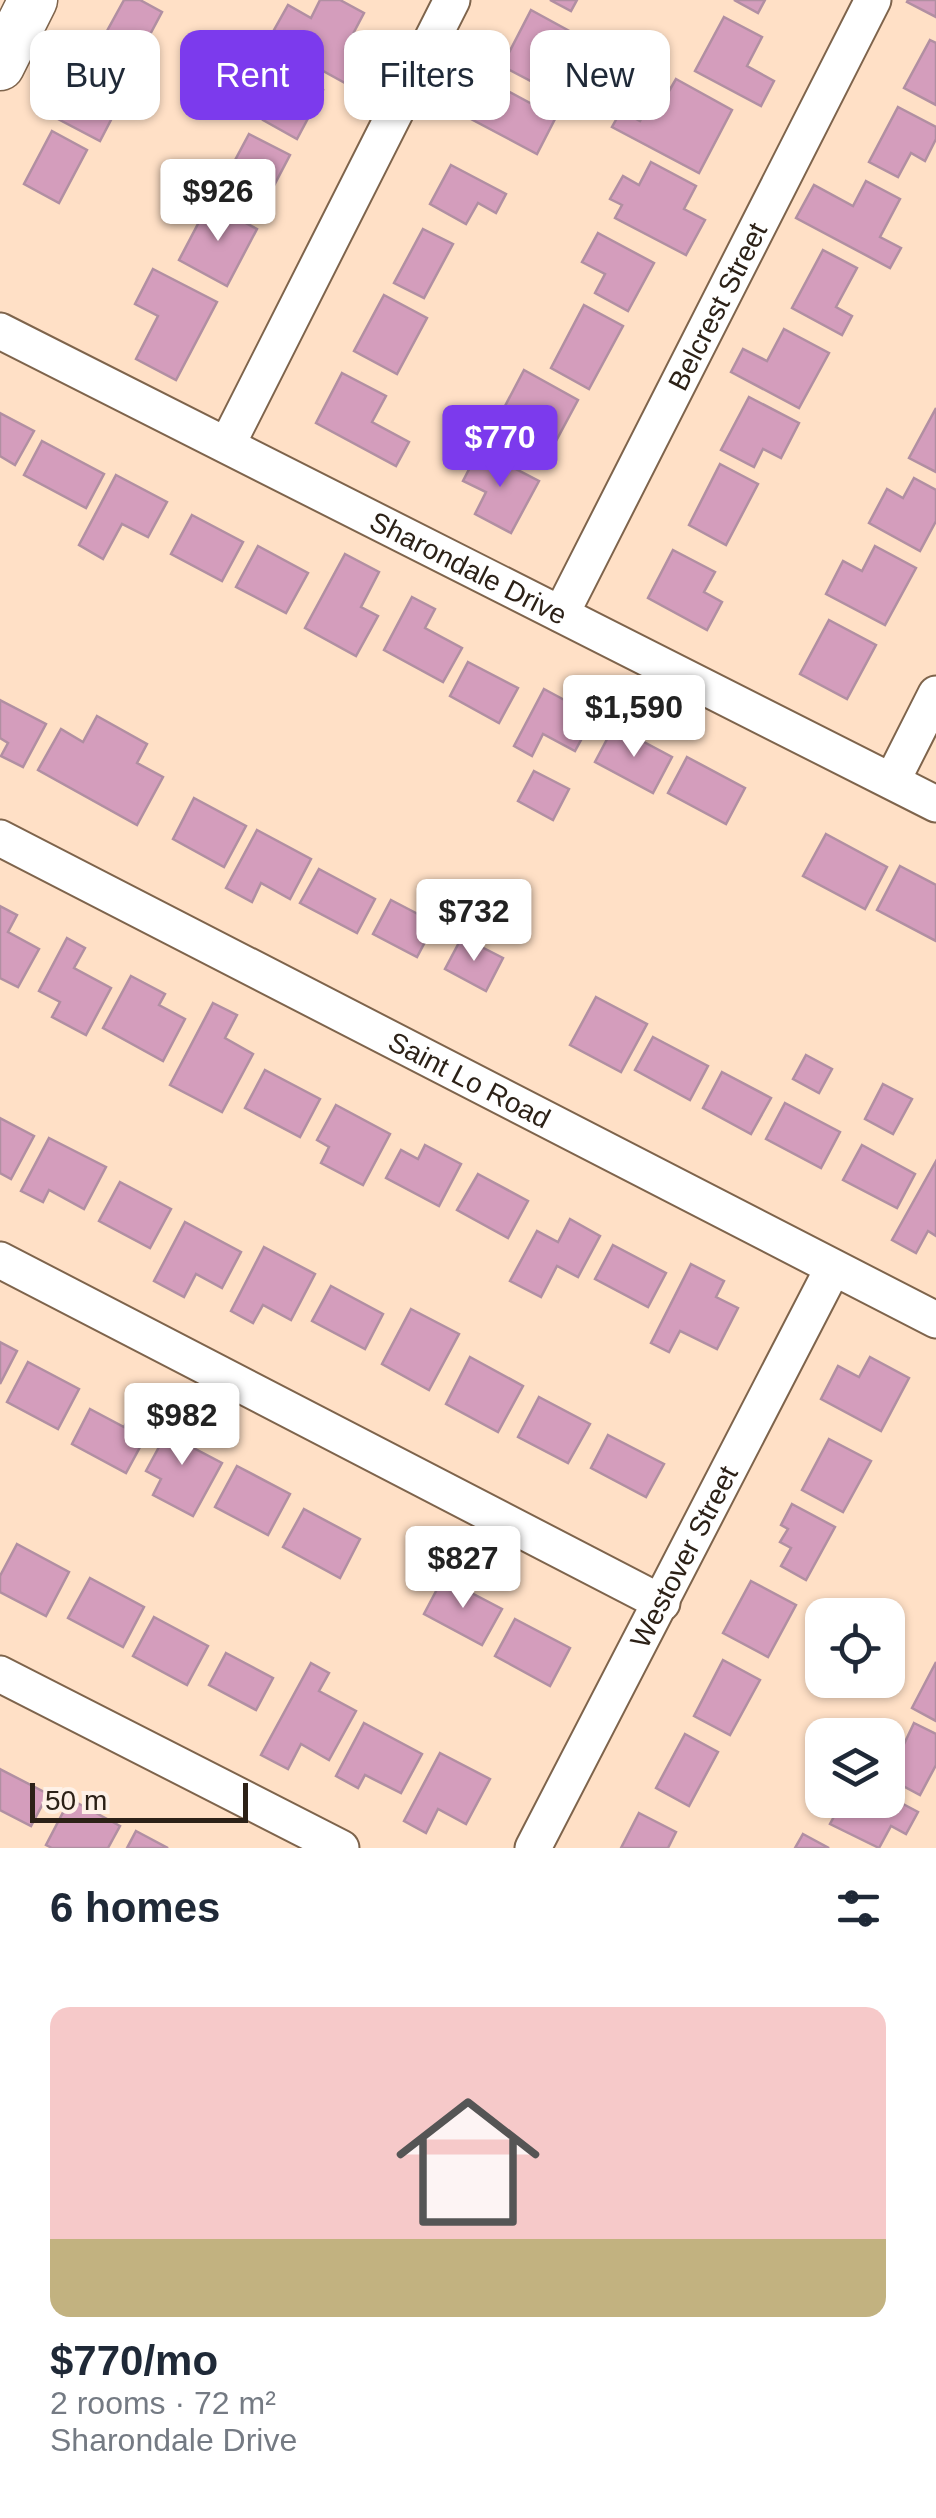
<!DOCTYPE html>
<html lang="en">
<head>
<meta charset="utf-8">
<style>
	:root { --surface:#fff; --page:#f2f2f3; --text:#1f2937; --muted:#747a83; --accent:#7c3aed }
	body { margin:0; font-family:Arial,sans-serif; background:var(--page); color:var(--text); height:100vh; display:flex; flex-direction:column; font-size:38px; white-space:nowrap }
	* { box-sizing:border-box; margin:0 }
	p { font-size:32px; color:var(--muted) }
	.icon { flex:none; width:55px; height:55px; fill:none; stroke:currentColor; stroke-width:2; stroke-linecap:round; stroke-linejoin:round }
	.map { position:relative; height:1848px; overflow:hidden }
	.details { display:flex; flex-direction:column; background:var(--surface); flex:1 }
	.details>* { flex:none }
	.banner { position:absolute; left:30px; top:30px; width:878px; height:90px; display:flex; gap:20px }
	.buttons { position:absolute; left:805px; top:1598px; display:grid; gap:20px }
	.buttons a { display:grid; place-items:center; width:100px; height:100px; border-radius:20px; background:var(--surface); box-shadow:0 2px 8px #0004; font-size:50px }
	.scale { position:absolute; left:30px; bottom:25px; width:218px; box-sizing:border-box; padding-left:10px; border:5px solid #2c2117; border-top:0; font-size:28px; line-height:35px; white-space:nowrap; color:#2c2117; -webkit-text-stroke:8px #fef1e7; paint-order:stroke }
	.price { position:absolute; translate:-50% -85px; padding:0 22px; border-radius:10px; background:#fff; color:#222; font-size:32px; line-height:65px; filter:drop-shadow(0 2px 5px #0008) }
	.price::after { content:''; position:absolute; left:50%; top:60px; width:30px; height:22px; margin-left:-15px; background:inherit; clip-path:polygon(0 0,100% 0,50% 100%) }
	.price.on { background:var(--accent); color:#fff }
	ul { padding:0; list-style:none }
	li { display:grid; align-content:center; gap:20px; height:530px; padding:0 50px }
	li span { display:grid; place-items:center; height:310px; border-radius:20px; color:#555 }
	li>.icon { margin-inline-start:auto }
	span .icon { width:180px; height:180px; fill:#fffc; stroke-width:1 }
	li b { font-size:42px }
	h2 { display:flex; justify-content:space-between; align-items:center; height:120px; padding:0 50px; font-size:42px }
	.chip { padding:0 35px; border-radius:20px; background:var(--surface); box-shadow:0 2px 8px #0004; font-size:35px; line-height:90px }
	.chip.on { background:var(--accent); color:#fff }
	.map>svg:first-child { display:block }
	.building { fill:#d49dbc; stroke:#b18fa2; stroke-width:2.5 }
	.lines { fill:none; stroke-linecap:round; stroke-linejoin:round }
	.street-casing { stroke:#7e644c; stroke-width:39 }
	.secondary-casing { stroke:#7e644c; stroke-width:51 }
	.street { stroke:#fff; stroke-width:35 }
	.secondary { stroke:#fff; stroke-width:48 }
	.labels { text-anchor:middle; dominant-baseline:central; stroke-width:8; stroke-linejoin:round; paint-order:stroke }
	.street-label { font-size:28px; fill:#2c2117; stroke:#fef1e7 }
</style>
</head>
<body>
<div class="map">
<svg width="936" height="1848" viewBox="0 0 936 1848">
	<rect width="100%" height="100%" fill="#ffe0c6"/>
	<g class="building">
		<path d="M124,0h16l22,12 -31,58 -35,-19z"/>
		<path d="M320,0h20l24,13 -19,36 34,19 -14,26 -78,-43 6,-11 -19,-10 14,-25 23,13z"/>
		<path d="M550,0h27l-6,11z"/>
		<path d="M734,0h31l-7,13z"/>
		<path d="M908,0h28v17l-29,-15z"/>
		<path d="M531,10l42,23 -29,55 -42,-22z"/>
		<path d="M724,17l38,20 -15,29 27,15 -13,25 -66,-35z"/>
		<path d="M930,40l6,3v62l-32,-17z"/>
		<path d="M267,60l56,30 -26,49 -34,-19 10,-19 -22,-11z"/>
		<path d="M85,69l41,22 -26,50 -42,-22z"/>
		<path d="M676,79l56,31 -33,63 -87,-46 9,-16 19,10 15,-28 10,5z"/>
		<path d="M491,82l65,35 -19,37 -66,-35z"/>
		<path d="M898,107l38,20v12l-11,22 -14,-8 -13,24 -29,-15z"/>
		<path d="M52,131l35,19 -28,53 -35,-19z"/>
		<path d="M249,134l41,21 -32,61 -41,-22z"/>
		<path d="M651,162l45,24 -12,23 21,11 -19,35 -71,-37 7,-13 -12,-6 13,-23 16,9z"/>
		<path d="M451,165l55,29 -10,19 -18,-10 -12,21 -36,-20z"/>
		<path d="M866,181l34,18 -20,38 21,11 -11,20 -94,-50 18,-33 39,21z"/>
		<path d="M209,203l48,26 -30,57 -48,-26z"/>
		<path d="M423,229l30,15 -29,54 -30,-15z"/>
		<path d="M598,233l56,30 -26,48 -33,-18 10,-19 -23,-12z"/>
		<path d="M823,250l34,18 -21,39 16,9 -10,19 -50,-27z"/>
		<path d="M153,269l64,33 -41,78 -40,-21 22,-43 -23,-12z"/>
		<path d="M384,295l43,23 -30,56 -43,-23z"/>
		<path d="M584,305l39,21 -34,63 -38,-21z"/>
		<path d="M784,329l45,24 -30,55 -68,-36 12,-23 24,12z"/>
		<path d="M524,370l54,30 -29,54 -54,-29z"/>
		<path d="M342,373l44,23 -14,26 37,20 -13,24 -80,-43z"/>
		<path d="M749,397l50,26 -18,35 -18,-9 -9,18 -33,-17z"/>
		<path d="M936,408v64l-27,-14z"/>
		<path d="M0,413l34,18 -19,34 -15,-9z"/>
		<path d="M42,441l62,33 -18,34 -62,-33z"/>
		<path d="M479,450l60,31 -28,52 -36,-19 11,-22 -23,-11z"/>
		<path d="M720,464l38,20 -32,61 -37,-20z"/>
		<path d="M116,475l51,27 -19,35 -26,-13 -19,35 -24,-14z"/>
		<path d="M914,478l22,12v31l-16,30 -51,-28 18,-34 16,9z"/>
		<path d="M192,515l51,27 -21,39 -51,-27z"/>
		<path d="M258,546l50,27 -22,40 -50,-26z"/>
		<path d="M875,546l41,22 -31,57 -59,-31 17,-33 19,10z"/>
		<path d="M673,550l42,22 -11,20 18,10 -15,28 -59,-32z"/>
		<path d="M345,554l34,18 -18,35 17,9 -22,40 -51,-28z"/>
		<path d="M412,597l23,12 -10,19 37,20 -19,34 -59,-32z"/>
		<path d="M829,620l47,25 -29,54 -47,-25z"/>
		<path d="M468,662l50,26 -19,35 -49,-27z"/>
		<path d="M544,689l50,27 -19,35 -32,-17 -11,22 -18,-10z"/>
		<path d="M0,700l46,24 -23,43 -22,-11 7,-13 -8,-5z"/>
		<path d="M97,716l50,28 -10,19 26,14 -26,48 -99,-55 23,-41 22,13z"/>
		<path d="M614,726l58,31 -19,36 -58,-31z"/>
		<path d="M687,757l58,31 -19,36 -58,-31z"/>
		<path d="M534,771l35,18 -16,31 -35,-19z"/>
		<path d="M194,798l52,28 -22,41 -51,-28z"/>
		<path d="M257,830l54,29 -21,40 -29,-16 -9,19 -26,-14z"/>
		<path d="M826,834l61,33 -22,42 -62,-33z"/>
		<path d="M900,866l36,19v56l-59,-31z"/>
		<path d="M319,869l56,30 -18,34 -57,-30z"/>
		<path d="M391,900l44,23 -18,34 -44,-23z"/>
		<path d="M0,906l17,9 -9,17 31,17 -21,38 -18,-9z"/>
		<path d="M462,937l41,21 -17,33 -41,-22z"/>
		<path d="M67,938l18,10 -11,20 37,20 -25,47 -34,-18 8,-15 -21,-11z"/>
		<path d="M131,976l34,18 -6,11 26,14 -22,42 -60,-33z"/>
		<path d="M596,997l51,27 -26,48 -51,-27z"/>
		<path d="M213,1003l24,12 -12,23 28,16 -31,58 -52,-27z"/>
		<path d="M653,1037l55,29 -18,34 -55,-30z"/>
		<path d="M806,1055l26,14 -13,24 -26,-14z"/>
		<path d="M265,1070l55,29 -20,38 -55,-29z"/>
		<path d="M722,1072l49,26 -20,36 -48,-26z"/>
		<path d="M883,1084l29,15 -19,35 -28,-15z"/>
		<path d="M785,1103l55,29 -19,36 -55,-29z"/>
		<path d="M336,1105l54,29 -27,51 -42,-22 8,-16 -12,-7z"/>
		<path d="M0,1118l34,18 -23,43 -11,-6z"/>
		<path d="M49,1138l57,29 -22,42 -35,-19 -6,12 -22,-11z"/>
		<path d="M425,1145l36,19 -22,42 -53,-28 15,-28 17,9z"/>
		<path d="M862,1145l53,29 -18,34 -54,-28z"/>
		<path d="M936,1161v75l-8,-5 -12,22 -24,-13z"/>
		<path d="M478,1174l50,27 -20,37 -51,-28z"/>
		<path d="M120,1182l51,27 -21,39 -51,-27z"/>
		<path d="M570,1219l30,17 -22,41 -21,-11 -16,31 -31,-16 27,-50 21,11z"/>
		<path d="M185,1222l56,30 -19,36 -26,-14 -12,23 -30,-16z"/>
		<path d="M613,1245l53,28 -18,34 -53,-28z"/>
		<path d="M264,1247l51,27 -24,46 -28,-15 -10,18 -22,-12z"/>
		<path d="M691,1264l33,17 -8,16 22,11 -21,41 -37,-18 -11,21 -18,-9z"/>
		<path d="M331,1286l52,28 -18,35 -53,-28z"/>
		<path d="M411,1309l48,25 -30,56 -47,-26z"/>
		<path d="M0,1342l17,9 -17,33z"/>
		<path d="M470,1357l53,29 -25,46 -52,-28z"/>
		<path d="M870,1357l39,21 -28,53 -60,-32 17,-33 21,11z"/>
		<path d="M28,1362l51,27 -21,40 -51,-27z"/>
		<path d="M539,1397l51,27 -22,39 -50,-26z"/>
		<path d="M90,1409l34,18 8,-15 21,11 -27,50 -54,-29z"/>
		<path d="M178,1412l20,11 -12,21 36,19 -29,53 -40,-21 8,-16 -15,-8z"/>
		<path d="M608,1435l56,29 -18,33 -55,-29z"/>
		<path d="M829,1439l42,22 -28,51 -41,-22z"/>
		<path d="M237,1466l53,28 -22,41 -53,-28z"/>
		<path d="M792,1504l43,23 -29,53 -25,-14 10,-18 -11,-6 8,-13 -7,-4z"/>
		<path d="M304,1509l56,30 -20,39 -57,-31z"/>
		<path d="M17,1544l52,28 -23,44 -46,-24v-16z"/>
		<path d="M90,1578l54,29 -21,40 -55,-29z"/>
		<path d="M443,1578l59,31 -20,36 -58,-31z"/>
		<path d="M751,1581l45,24 -28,52 -45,-24z"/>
		<path d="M154,1617l54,29 -21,39 -54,-29z"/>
		<path d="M515,1619l55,29 -20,38 -55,-30z"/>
		<path d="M226,1653l47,25 -17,32 -47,-25z"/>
		<path d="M723,1660l37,20 -30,55 -36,-19z"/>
		<path d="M936,1662v59l-24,-13z"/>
		<path d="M311,1663l18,10 -10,18 37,20 -27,49 -28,-16 -13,25 -27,-14z"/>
		<path d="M364,1723l58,31 -21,39 -36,-18 -7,13 -22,-12z"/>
		<path d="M914,1723l22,11v31l-16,30 -32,-17z"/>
		<path d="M685,1734l33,18 -29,54 -33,-18z"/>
		<path d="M440,1753l50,26 -24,45 -28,-15 -12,24 -22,-12z"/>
		<path d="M0,1769l48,25 -17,32 -31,-16z"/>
		<path d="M888,1796l30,16 -12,22 -15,-8 -12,22 -49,-24 13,-24h45z"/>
		<path d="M70,1799l50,27 -12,22h-56l-6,-3z"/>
		<path d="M639,1813l37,19 -8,16h-47z"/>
		<path d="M136,1831l32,17h-41z"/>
		<path d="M803,1834l26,14h-34z"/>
	</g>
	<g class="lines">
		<defs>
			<g id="street">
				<path id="s1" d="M0,331l936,473"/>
				<path d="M227,445l225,-445"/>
				<path id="s2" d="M561,614l312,-614"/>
				<path d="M892,781l44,-87"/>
				<path id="s3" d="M0,838l936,482"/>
				<path d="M0,1260l662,343"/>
				<path d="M0,1674l341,174"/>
				<path id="s4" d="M533,1848l300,-580"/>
			</g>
			<path id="secondary" d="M0,66l33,-66"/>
		</defs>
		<use href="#street" class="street-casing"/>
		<use href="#secondary" class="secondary-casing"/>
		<use href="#street" class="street"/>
		<use href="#secondary" class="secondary"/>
	</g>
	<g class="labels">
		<g class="street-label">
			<text stroke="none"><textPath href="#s2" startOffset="345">Belcrest Street</textPath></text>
			<text stroke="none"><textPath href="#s1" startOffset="525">Sharondale Drive</textPath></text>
			<text stroke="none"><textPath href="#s3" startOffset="528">Saint Lo Road</textPath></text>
			<text stroke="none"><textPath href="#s4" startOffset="328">Westover Street</textPath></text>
		</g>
	</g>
</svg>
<div class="buttons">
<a><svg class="icon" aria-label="locate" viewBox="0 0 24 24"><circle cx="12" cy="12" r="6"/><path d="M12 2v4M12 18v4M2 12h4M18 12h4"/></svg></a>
<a><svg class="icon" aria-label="layers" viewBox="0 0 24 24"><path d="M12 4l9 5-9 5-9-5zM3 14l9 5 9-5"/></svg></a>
</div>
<div class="scale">50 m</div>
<b class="price" style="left:218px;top:244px">$926</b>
<b class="price on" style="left:500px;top:490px">$770</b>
<b class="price" style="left:634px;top:760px">$1,590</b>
<b class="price" style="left:474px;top:964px">$732</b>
<b class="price" style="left:182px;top:1468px">$982</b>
<b class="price" style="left:463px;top:1611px">$827</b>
<div class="banner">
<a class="chip">Buy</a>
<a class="chip on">Rent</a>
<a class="chip">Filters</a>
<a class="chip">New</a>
</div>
</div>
<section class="details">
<h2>6 homes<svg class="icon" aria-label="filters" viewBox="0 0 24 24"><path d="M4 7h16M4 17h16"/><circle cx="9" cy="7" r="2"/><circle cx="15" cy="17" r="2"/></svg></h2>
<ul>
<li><span style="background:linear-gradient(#f6c9c9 75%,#c2b280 0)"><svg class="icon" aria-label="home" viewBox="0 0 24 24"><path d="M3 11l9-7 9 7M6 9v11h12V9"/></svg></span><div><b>$770/mo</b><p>2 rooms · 72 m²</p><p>Sharondale Drive</p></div></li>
</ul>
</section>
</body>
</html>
